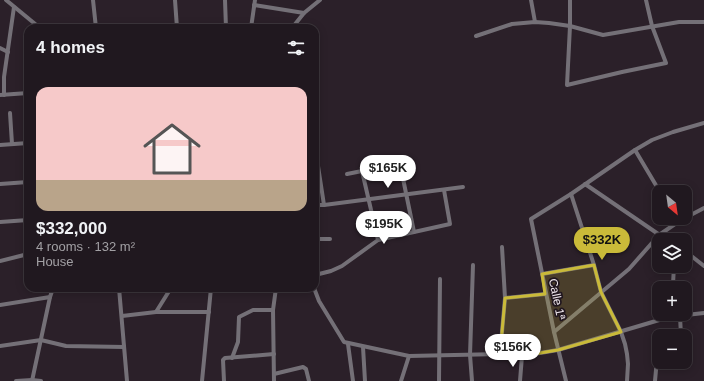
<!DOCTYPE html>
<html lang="en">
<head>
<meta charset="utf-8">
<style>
	:root { --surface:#20181f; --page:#2d252c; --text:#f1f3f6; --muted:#a2a0a4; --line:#3d373d; --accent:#caba39 }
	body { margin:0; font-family:Arial,sans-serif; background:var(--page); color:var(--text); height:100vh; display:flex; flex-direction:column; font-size:15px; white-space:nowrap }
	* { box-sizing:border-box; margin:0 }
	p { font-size:13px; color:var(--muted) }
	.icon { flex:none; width:22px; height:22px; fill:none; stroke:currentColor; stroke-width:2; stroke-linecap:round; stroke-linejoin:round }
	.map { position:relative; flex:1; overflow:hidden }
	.sheet { position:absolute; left:24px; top:24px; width:295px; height:268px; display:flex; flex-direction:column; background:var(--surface); border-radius:12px; box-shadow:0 2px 10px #0003,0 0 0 1px var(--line) }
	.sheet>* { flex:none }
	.needle { width:26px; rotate:151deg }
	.controls { position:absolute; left:652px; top:185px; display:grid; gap:8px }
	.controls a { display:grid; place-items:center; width:40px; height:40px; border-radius:8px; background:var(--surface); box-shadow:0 2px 10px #0003,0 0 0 1px var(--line); font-size:20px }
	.price { position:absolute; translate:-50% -34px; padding:0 9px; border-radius:14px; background:#fff; color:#222; font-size:13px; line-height:26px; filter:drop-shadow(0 1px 2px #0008) }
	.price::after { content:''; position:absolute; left:50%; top:24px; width:12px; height:9px; margin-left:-6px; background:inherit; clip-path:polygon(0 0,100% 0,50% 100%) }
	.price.on { background:var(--accent); color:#111 }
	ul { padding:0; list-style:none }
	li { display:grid; align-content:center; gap:8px; height:212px; padding:0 12px }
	li span { display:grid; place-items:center; height:124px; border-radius:12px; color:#555 }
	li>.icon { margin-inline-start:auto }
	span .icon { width:72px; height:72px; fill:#fffc; stroke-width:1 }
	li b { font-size:17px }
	h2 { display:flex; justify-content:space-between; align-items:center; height:48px; padding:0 12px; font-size:17px }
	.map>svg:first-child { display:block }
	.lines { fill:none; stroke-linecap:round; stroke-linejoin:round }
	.minor { stroke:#747077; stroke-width:4 }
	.marked { fill:#caba39; fill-opacity:0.2; stroke:#caba39; stroke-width:3; stroke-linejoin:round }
	.labels { text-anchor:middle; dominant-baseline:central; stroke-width:3.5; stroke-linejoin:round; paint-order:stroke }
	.street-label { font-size:12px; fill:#eee6ec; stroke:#21171f }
</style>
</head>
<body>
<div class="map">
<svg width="704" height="381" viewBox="0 0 704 381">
	<rect width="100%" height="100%" fill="#2b2029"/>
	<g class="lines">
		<g class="minor">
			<path d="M6,0l34,28"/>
			<path d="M93,0l3,28"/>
			<path d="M175,0l2,28"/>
			<path d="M225,0l1,28"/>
			<path d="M531,0l4,22"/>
			<path d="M570,0v26l-3,59 55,-13 44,-9 -14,-37 -6,-26"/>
			<path d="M254,5l50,8"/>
			<path d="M251,28l4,-28"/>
			<path d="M292,28l12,-15 16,-13"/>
			<path d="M476,36l36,-12 23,-2 14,1 21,3 33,9 76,-13h25"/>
			<path d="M0,48l8,4"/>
			<path d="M0,95l28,-2"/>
			<path d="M4,95v-18l10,-70"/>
			<path d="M10,113l2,31"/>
			<path d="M0,145l28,-2"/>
			<path d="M635,150l25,42"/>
			<path d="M315,164l3,2 6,39"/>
			<path d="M400,164l14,68"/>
			<path d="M347,174l60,-12"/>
			<path d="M0,184l28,-2"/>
			<path d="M585,184l82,56"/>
			<path d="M571,194l23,71 7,27 20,40 4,12 2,10 1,10 -1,17"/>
			<path d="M315,205h9l139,-18"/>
			<path d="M685,218l19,-10"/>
			<path d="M0,222l28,-2"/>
			<path d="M315,239h15"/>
			<path d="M378,240l72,-16 -6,-34"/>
			<path d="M685,251l19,15"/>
			<path d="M0,261l28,-7"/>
			<path d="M542,274l52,-9"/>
			<path d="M315,275l16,-4 11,-5 36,-26 -16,-69"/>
			<path d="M119,288l8,93"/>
			<path d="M314,288l5,13 25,41 65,14 91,-2 22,2 36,-6 108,-32 11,-2 27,-3"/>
			<path d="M673,288v-4l1,-18"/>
			<path d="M505,298l40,-4"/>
			<path d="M0,305l50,-8"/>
			<path d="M156,312l15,-24"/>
			<path d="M122,316l34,-4h53"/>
			<path d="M680,316l1,20"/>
			<path d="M554,332l75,-63 30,-34 19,-13 7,-4"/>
			<path d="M348,344l5,37"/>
			<path d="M0,346l41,-6 25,6 58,1"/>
			<path d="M363,347l2,34"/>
			<path d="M500,354l5,-56 -3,-51"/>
			<path d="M232,358l6,-16 1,-25 14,-7h20"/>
			<path d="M274,374l29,-7 3,2 3,12"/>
			<path d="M16,381l16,-1 9,1"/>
			<path d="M32,381l18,-84 3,-9"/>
			<path d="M202,381l9,-93"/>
			<path d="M224,381l-1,-21 2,-2 49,-4"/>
			<path d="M274,381l-1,-71 3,-22"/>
			<path d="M401,381l8,-25"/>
			<path d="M439,381l1,-102"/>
			<path d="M472,381l-2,-26 3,-90"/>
			<path d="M520,381l2,-25"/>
			<path d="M566,381l-12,-49 -23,-113 40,-25 64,-44 17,-10 21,-8 31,-9"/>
			<path d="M655,381l2,-22"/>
		</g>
	</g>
	<path class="marked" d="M594,265l7,27 20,40 -63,18 -36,6 -22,-2 5,-56 40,-4 -3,-20z"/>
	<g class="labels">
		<g class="street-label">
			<text transform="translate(557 299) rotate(78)">Calle 1ª</text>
		</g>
	</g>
</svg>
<div class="controls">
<a><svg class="needle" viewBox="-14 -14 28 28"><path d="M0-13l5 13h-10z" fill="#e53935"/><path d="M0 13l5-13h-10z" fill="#a2a0a4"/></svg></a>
<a><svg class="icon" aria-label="layers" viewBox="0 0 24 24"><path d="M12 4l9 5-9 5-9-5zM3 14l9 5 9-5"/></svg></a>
<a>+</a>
<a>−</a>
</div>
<b class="price" style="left:388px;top:189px">$165K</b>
<b class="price" style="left:384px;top:245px">$195K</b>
<b class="price on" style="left:602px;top:261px">$332K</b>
<b class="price" style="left:513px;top:368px">$156K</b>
<section class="sheet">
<h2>4 homes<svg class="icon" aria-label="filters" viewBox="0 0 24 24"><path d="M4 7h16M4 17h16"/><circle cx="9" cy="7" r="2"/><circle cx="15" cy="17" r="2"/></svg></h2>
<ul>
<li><span style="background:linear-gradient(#f6c9c9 75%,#b9a48a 0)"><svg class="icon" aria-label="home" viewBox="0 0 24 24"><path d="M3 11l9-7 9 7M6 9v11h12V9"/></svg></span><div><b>$332,000</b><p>4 rooms · 132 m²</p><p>House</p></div></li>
</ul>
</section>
</div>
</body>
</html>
